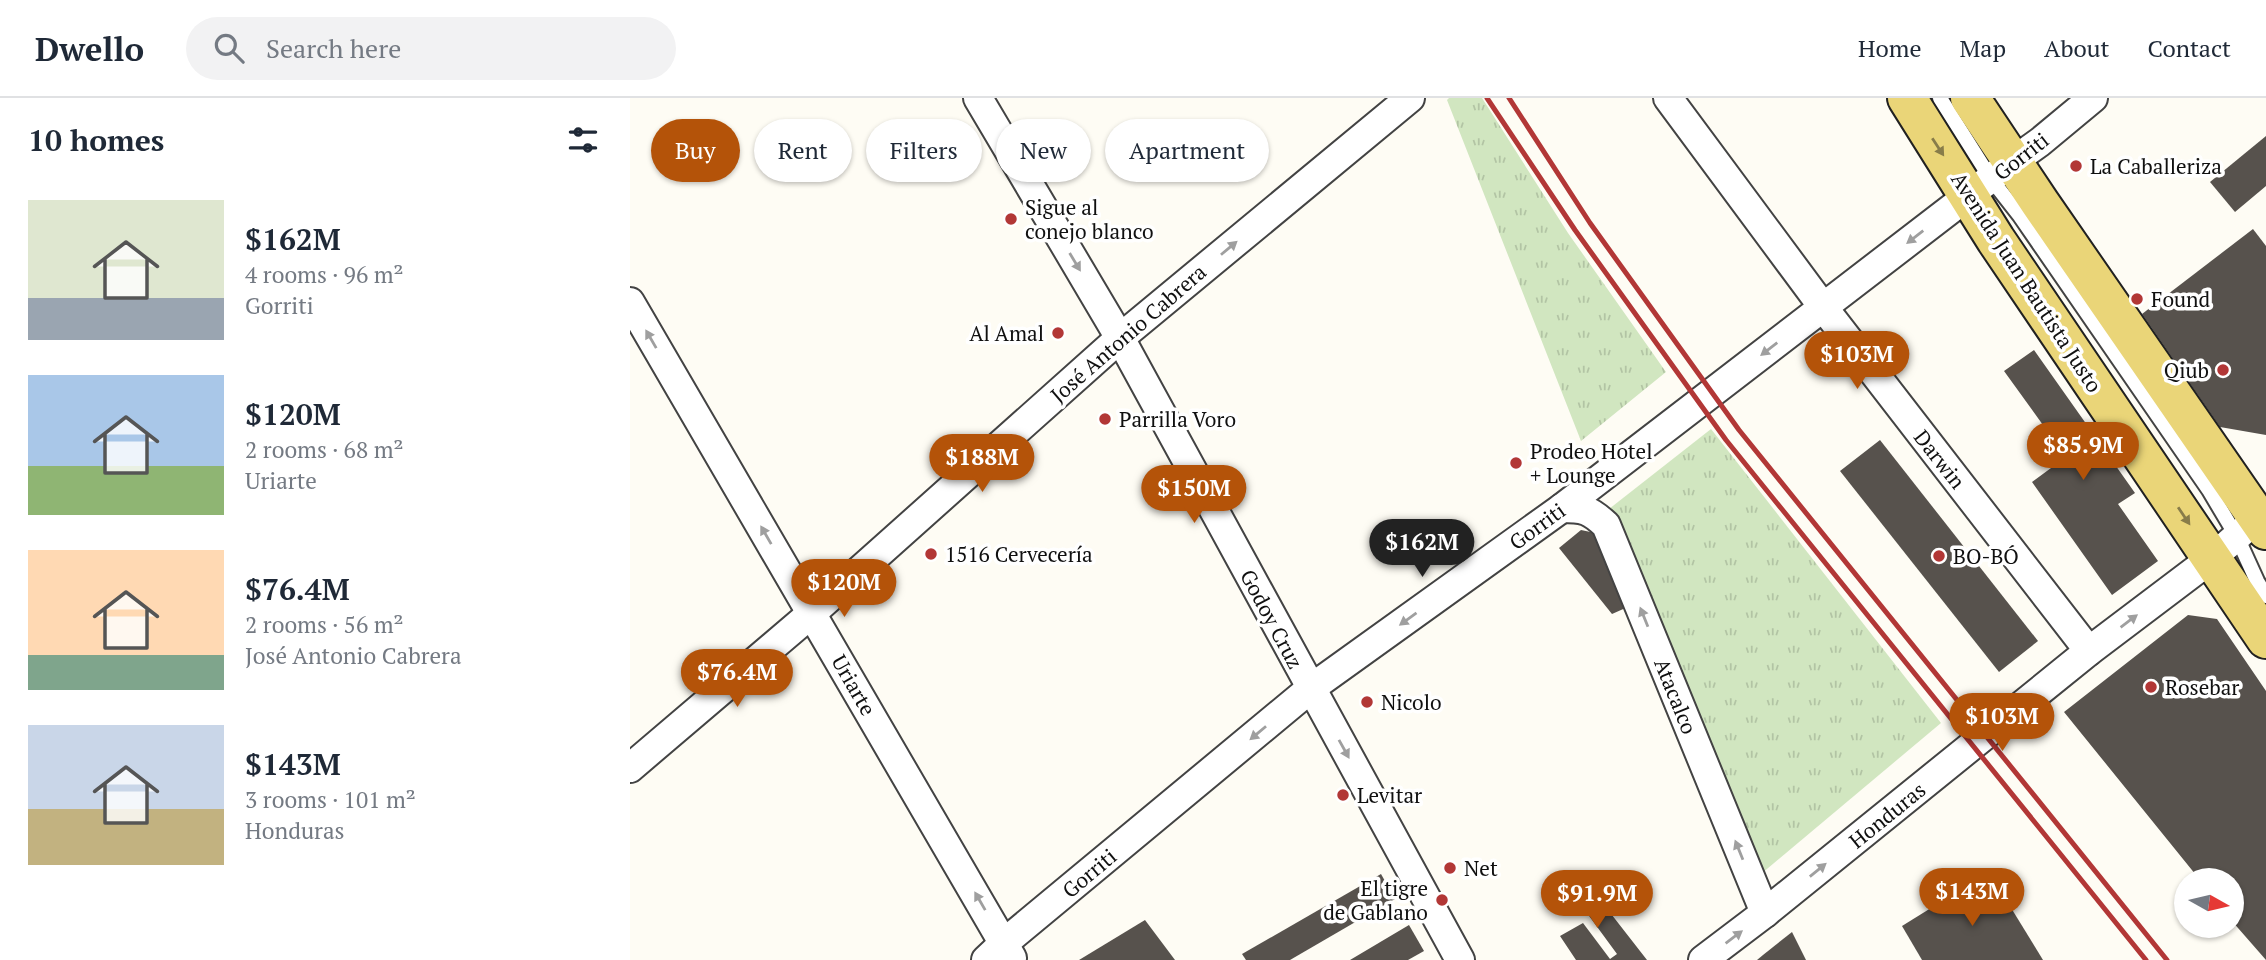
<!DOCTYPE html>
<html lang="en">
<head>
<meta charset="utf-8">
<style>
	:root { --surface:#fff; --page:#f2f2f3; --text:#1f2937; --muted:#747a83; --line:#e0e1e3; --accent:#b45309 }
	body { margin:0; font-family:"PT Serif",serif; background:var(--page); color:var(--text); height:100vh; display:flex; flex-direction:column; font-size:26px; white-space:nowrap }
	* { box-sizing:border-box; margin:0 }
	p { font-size:23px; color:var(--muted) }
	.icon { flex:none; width:38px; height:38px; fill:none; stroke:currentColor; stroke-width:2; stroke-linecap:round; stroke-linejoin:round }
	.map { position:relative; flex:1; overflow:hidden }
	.drawer { display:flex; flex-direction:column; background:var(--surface); width:630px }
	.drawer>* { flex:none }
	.guide { position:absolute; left:21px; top:21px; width:665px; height:63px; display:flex; gap:14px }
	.needle { width:46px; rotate:98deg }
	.buttons { position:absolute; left:1544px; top:770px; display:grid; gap:14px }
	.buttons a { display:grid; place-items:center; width:70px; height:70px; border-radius:50%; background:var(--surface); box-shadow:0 2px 5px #0004; font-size:35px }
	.price { position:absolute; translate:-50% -60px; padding:0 16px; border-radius:24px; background:var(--accent); color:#fff; font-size:23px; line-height:46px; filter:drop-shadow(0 2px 4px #0008) }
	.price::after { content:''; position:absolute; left:50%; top:42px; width:21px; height:16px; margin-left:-10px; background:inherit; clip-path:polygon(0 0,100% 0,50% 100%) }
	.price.on { background:#222; color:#fff }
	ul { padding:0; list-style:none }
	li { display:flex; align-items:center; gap:21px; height:175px; padding:0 28px }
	li span { display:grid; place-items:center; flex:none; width:196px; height:140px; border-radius:0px; color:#555 }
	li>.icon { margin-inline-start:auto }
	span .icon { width:84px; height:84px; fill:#fffc; stroke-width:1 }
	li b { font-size:30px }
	h2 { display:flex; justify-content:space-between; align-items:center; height:84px; padding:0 28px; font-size:30px }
	.pill { padding:0 24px; border-radius:32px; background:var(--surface); box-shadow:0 2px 5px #0004; font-size:24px; line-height:63px }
	.pill.on { background:var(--accent); color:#fff }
	header { display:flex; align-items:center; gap:42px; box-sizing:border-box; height:98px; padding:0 35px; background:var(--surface); border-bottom:2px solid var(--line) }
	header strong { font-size:33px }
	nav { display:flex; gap:38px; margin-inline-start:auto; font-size:24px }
	.search { width:490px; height:63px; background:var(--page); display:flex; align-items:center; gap:18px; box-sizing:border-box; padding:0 24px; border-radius:38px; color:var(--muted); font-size:26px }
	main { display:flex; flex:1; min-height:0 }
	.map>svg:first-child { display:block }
	.grass { fill:url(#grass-tufts) }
	.building { fill:#57524d }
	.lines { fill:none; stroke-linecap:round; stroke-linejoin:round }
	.lane-casing { stroke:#434343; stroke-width:18 }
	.street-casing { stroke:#434343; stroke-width:32 }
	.primary-casing { stroke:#212121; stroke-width:42 }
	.lane { stroke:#fff; stroke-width:14 }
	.street { stroke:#fff; stroke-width:28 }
	.primary { stroke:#ead578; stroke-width:38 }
	.rail { stroke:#b23736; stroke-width:5 }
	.oneway { fill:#887c49 }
	.oneway2 { fill:#9f9f9f }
	.poi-dot { fill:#b23736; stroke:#fff; stroke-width:2.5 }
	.labels { text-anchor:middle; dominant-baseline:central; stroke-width:7; stroke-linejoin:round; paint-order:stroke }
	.street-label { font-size:21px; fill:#101010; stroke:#fff }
	.poi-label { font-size:21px; fill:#101010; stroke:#fff; text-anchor:start }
</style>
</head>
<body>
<header>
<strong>Dwello</strong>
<div class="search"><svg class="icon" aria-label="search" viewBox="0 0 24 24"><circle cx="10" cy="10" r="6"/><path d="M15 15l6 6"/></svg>Search here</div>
<nav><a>Home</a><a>Map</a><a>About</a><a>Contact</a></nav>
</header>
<main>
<section class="drawer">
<h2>10 homes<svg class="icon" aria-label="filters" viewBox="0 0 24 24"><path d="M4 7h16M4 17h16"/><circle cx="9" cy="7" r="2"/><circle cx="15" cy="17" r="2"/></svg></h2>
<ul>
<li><span style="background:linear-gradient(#dfe7d0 70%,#9aa5b1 0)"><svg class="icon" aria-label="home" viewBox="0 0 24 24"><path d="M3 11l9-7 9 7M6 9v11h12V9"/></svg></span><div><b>$162M</b><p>4 rooms · 96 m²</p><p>Gorriti</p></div></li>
<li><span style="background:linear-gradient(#a9c7e8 65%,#8fb573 0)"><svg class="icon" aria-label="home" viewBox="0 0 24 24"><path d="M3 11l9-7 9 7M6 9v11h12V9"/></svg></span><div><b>$120M</b><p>2 rooms · 68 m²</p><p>Uriarte</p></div></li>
<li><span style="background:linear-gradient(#ffd9b3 75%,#7fa58c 0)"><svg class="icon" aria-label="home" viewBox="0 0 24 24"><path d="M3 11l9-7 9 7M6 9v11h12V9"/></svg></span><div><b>$76.4M</b><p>2 rooms · 56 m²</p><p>José Antonio Cabrera</p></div></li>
<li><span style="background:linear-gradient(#c9d6e8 60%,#c2b280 0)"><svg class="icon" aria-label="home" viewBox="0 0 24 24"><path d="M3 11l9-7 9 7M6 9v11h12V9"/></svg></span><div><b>$143M</b><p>3 rooms · 101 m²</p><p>Honduras</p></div></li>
</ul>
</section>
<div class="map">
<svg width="1636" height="862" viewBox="0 0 1636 862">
	<defs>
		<pattern id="grass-tufts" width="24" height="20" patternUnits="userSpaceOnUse" patternTransform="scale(1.75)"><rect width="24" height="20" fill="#d1e6c0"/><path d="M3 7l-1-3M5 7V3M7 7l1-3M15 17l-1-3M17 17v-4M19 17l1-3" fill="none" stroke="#b2c4a4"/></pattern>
	</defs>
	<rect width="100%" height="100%" fill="#fefcf4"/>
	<g class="grass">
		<path d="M819,0h33l86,135 98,139 -85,69 -134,-341z"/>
		<path d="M1081,331l230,294 -180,151 -152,-365z"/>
	</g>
	<g class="building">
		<path d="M1636,38v50l-31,26 -25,-30z"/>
		<path d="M1623,131l13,17v189l-46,-8 -78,-113z"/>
		<path d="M1404,252l101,143 -17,11 40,57 -46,34 -80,-113 34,-25 -62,-86z"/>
		<path d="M1250,342l158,201 -39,31 -159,-201z"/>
		<path d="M951,432l19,4 30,72 -18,8 -53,-66z"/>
		<path d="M1558,517l29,4 49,72v269l-35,-40v-40h-31l-136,-168z"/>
		<path d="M1359,774l54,88h-121l-20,-34z"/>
		<path d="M751,776l14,25 -105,61h-44l-4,-6z"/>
		<path d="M957,785l60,77h-71l-16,-24 23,-13 27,36 7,-5 -33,-45 -7,5 -14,-17z"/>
		<path d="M515,822l30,40h-96z"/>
		<path d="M779,827l15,26 -16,9h-58z"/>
		<path d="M1162,834l14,28h-49l6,-5z"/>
	</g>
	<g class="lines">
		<defs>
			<path id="lane" d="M1310,0l51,81 29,37 189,274 28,47 20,44 9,15"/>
			<g id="street">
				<path d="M348,0l142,240 340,622"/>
				<path d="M1038,0l155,209 266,344"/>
				<path d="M0,204l382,656"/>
				<path d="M932,410c22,0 28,2 44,17l159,388"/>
				<path d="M0,670l182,-155 308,-275 290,-240"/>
				<path d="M356,862l18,-17 306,-254 252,-181 450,-346 28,-20 53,-44"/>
				<path d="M1073,862l62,-47 324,-262 123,-93 54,-47"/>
			</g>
			<g id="primary">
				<path d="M1277,0l89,142 270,399"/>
				<path d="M1340,0l70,105 226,327"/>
			</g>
		</defs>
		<use href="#lane" class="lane-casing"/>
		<use href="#street" class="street-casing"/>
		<use href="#primary" class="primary-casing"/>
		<use href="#lane" class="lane"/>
		<use href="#street" class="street"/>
		<use href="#primary" class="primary"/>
		<g class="rail">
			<path d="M857,0l88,132 151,210 420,520"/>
			<path d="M879,0l81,125 149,207 428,530"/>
		</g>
	</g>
	<defs><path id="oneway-solid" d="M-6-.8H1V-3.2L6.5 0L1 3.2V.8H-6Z" transform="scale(1.75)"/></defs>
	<g class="oneway">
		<use href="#oneway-solid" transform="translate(1308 49) rotate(57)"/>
		<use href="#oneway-solid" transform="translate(1554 418) rotate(56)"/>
	</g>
	<g class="oneway2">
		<use href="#oneway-solid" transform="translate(1285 139) rotate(142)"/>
		<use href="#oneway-solid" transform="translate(599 150) rotate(-40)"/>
		<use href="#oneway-solid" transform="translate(445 164) rotate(59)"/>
		<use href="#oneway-solid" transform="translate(21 241) rotate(-120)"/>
		<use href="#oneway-solid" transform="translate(1139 251) rotate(142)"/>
		<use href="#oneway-solid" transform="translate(136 437) rotate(-120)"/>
		<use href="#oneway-solid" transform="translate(1014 519) rotate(-112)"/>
		<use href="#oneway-solid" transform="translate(778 521) rotate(144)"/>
		<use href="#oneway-solid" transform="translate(1499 523) rotate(-37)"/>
		<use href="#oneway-solid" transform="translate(628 635) rotate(140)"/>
		<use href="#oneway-solid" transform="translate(714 651) rotate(61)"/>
		<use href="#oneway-solid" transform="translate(1109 752) rotate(-112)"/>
		<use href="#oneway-solid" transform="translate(1188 772) rotate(-39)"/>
		<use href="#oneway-solid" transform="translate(350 803) rotate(-120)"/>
		<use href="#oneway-solid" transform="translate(1104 839) rotate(-37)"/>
	</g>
	<g class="poi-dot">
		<circle cx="1446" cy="68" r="7"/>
		<circle cx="381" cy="121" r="7"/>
		<circle cx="1507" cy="201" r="7"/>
		<circle cx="428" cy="235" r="7"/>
		<circle cx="1593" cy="272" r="7"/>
		<circle cx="475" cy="321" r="7"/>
		<circle cx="886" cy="365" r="7"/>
		<circle cx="301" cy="456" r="7"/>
		<circle cx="1309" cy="458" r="7"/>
		<circle cx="1521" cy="589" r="7"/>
		<circle cx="737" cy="604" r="7"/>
		<circle cx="713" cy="697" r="7"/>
		<circle cx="820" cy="770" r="7"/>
		<circle cx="812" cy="802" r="7"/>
	</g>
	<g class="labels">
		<g class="street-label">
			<text transform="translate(1391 58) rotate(-38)">Gorriti</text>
			<text transform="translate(1397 184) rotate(57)">Avenida Juan Bautista Justo</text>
			<text transform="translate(498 235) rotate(-41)">José Antonio Cabrera</text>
			<text transform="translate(1310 361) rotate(52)">Darwin</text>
			<text transform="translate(907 428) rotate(-36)">Gorriti</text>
			<text transform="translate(642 521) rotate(62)">Godoy Cruz</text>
			<text transform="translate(224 587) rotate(60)">Uriarte</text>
			<text transform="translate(1046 598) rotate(68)">Atacalco</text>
			<text transform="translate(1257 717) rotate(-39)">Honduras</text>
			<text transform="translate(459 775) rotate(-40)">Gorriti</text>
		</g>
		<g class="poi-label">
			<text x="1460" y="68">La Caballeriza</text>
			<text x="395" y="109">Sigue al<tspan x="395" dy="24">conejo blanco</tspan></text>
			<text x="1521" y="201">Found</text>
			<text x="414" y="235" text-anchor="end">Al Amal</text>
			<text x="1579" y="272" text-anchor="end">Qiub</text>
			<text x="489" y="321">Parrilla Voro</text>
			<text x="900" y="353">Prodeo Hotel<tspan x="900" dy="24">+ Lounge</tspan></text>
			<text x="315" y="456">1516 Cervecería</text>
			<text x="1323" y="458">BO-BÓ</text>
			<text x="1535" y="589">Rosebar</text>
			<text x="751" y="604">Nicolo</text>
			<text x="727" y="697">Levitar</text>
			<text x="834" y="770">Net</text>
			<text x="798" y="790" text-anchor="end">El tigre<tspan x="798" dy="24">de Gablano</tspan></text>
		</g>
	</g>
</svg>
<div class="buttons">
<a><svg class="needle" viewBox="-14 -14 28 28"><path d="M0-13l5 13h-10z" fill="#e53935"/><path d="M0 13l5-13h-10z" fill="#747a83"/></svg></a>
</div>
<b class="price" style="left:1227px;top:293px">$103M</b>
<b class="price" style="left:1453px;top:384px">$85.9M</b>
<b class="price" style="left:352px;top:396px">$188M</b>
<b class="price" style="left:564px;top:427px">$150M</b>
<b class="price on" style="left:792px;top:481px">$162M</b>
<b class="price" style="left:214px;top:521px">$120M</b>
<b class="price" style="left:107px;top:611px">$76.4M</b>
<b class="price" style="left:1372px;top:655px">$103M</b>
<b class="price" style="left:1342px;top:830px">$143M</b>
<b class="price" style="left:967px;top:832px">$91.9M</b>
<div class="guide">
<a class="pill on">Buy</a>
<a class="pill">Rent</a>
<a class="pill">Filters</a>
<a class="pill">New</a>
<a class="pill">Apartment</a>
</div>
</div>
</main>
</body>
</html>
